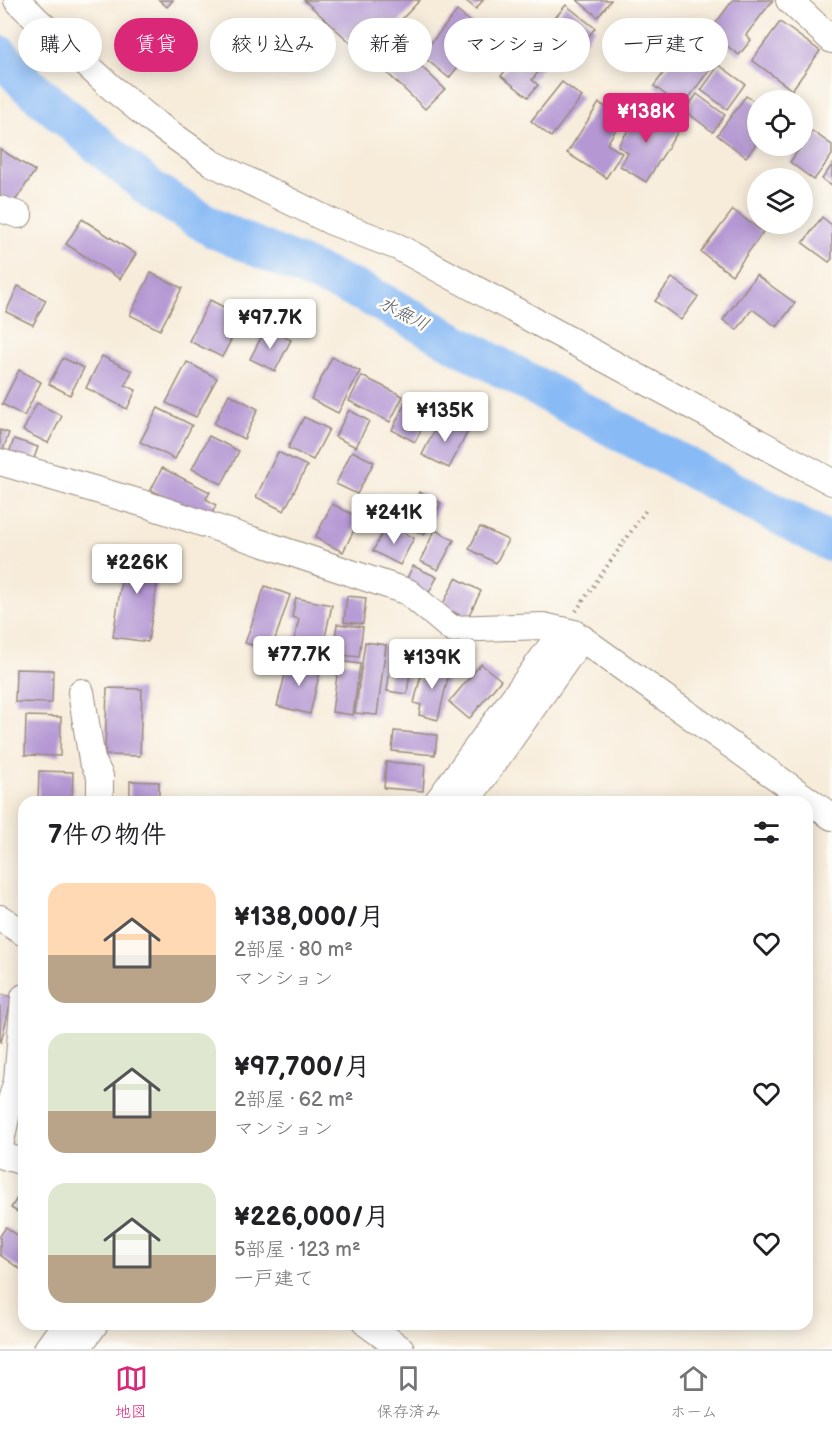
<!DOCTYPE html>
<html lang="ja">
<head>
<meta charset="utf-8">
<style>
	:root { --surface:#fff; --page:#f2f2f2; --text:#202124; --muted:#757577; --line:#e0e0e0; --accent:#db2777 }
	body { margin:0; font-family:"Balsamiq Sans","Klee One",sans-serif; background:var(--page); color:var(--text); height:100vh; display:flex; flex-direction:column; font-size:22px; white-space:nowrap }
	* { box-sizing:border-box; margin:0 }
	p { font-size:20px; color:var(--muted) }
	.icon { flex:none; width:33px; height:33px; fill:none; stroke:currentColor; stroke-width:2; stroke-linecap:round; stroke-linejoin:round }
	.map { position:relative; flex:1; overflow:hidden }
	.details { position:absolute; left:18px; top:796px; width:795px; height:534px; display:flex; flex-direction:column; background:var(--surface); border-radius:18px; box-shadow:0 3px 15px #0003 }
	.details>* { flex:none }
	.top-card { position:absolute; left:18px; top:18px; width:796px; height:54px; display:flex; gap:12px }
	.controls { position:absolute; left:747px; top:90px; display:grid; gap:12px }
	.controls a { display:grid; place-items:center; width:66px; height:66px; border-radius:50%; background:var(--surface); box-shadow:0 3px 15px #0003; font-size:30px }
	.price { position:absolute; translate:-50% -51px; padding:0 14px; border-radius:6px; background:#fff; color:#222; font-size:20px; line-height:39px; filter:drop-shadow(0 2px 3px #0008) }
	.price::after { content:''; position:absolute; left:50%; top:36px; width:18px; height:14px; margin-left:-9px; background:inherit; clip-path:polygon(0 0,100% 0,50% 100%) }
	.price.current { background:var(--accent); color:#fff }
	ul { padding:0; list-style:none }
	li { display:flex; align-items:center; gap:18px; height:150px; padding:0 30px }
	li span { display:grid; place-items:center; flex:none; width:168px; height:120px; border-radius:18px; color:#555 }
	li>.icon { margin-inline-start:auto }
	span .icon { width:72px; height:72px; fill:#fffc; stroke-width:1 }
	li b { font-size:26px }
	h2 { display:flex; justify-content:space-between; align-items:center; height:72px; padding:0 30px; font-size:26px }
	.chip { padding:0 21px; border-radius:27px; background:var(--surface); box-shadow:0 3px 15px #0003; font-size:21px; line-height:54px }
	.chip.current { background:var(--accent); color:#fff }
	.dock { display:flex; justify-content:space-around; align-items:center; height:84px; border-top:2px solid var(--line); background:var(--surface); font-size:16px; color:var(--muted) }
	.dock a { display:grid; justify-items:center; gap:3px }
	.dock .current { color:var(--accent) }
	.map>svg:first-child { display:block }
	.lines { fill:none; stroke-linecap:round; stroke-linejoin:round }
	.river { stroke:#88baf5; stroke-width:39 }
	.building { fill:#b497d3 }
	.street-casing { stroke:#998b7c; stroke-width:28 }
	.path { stroke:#998b7c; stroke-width:4; stroke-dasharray:1.5 4.5; stroke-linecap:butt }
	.street { stroke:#fff; stroke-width:26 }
	.labels { text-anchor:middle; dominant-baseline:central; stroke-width:5; stroke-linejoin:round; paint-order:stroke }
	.water-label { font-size:18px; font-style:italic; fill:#565c69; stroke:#fdfcf7 }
</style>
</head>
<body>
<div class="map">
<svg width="832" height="1349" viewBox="0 0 832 1349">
	<rect width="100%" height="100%" fill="#fdfcf7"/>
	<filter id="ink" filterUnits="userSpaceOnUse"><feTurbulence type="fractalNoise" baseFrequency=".0167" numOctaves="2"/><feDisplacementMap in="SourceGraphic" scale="12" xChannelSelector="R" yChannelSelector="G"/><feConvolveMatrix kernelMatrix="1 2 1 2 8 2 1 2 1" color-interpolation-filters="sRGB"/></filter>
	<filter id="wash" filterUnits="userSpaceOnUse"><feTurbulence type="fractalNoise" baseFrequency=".008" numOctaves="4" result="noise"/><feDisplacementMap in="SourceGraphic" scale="24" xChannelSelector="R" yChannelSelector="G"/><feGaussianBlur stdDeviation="1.35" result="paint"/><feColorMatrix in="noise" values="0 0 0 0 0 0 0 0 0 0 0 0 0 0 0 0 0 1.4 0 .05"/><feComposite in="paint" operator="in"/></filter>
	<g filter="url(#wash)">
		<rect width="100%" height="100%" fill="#f7ecda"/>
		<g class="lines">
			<path class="river" d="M0,55l28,30 125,106 62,38 151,65 204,111 262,138"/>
		</g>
		<g id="blocks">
			<g class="building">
				<path d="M159,0h14l-6,7z"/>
				<path d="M304,0h116l-54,57z"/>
				<path d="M465,0h18l-7,9z"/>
				<path d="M577,0h34l-13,17z"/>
				<path d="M733,0h40l-27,35 5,5 -12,15 -30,-23z"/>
				<path d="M566,5l29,23 -22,28 -30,-24z"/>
				<path d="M457,11l28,22 -36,45 -28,-23z"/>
				<path d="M780,22l40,29 -28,39 -40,-30z"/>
				<path d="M693,32l29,21 -40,54 -28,-21z"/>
				<path d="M530,39l21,17 -19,24 6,5 -10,12 -27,-21z"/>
				<path d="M403,49l42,40 -20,20 -41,-39z"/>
				<path d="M719,65l26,19 -18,25 -26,-19z"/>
				<path d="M562,82l20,15 -31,40 -20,-16z"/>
				<path d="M697,94l28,21 -12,17 -28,-21z"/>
				<path d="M746,96l12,8v38l-12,15 -29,-22z"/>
				<path d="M599,103l24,15 -16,26 15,9 -16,25 -39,-25z"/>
				<path d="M643,107l36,23 -33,52 -26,-16 8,-13 -10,-7z"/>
				<path d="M812,131l20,14v10l-18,25 -24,-18z"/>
				<path d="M0,149l35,22 -22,33 -13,-8z"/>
				<path d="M832,165v21l-10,-7z"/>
				<path d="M733,210l30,22 -31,43 -31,-23z"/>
				<path d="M822,217l10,8v34l-3,3 -26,-19z"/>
				<path d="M82,219l54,35 -16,25 -54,-35z"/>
				<path d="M151,273l31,15 -22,42 -30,-15z"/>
				<path d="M756,275l39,28 -18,24 -25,-18 -15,21 -14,-10z"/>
				<path d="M672,278l26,19 -17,23 -26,-19z"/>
				<path d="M18,286l28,14 -13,25 -27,-13z"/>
				<path d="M210,300l33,17 -21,40 -33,-16z"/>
				<path d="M266,328l25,12 -16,31 -25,-12z"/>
				<path d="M102,356l30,15 -7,14 11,5 -9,19 -41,-21z"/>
				<path d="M332,357l28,14 -22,42 -27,-14z"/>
				<path d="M63,358l21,10 -14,27 -21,-11z"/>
				<path d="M187,362l30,16 -21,39 -30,-14z"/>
				<path d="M19,370l22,12 -17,34 -22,-12z"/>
				<path d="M362,376l41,20 -13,26 -41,-21z"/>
				<path d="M229,394l29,15 -14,30 -30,-15z"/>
				<path d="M407,399l24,12 -16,31 -23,-12z"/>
				<path d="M37,403l25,13 -14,27 -25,-12z"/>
				<path d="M158,408l34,17 -17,34 -35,-17z"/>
				<path d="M349,410l20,11 -13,26 -21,-10z"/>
				<path d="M304,417l25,12 -16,31 -25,-12z"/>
				<path d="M441,417l27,14 -19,37 -27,-13z"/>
				<path d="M0,430l9,3 -7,20 -2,-1z"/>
				<path d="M209,436l30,15 -17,33 -30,-15z"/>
				<path d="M14,439l24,8 -6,17 -24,-8z"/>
				<path d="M352,451l22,11 -17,32 -21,-10z"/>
				<path d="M278,452l29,14 -23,45 -28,-14z"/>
				<path d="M162,468l48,24 -4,7 10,6 -7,14 -58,-29z"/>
				<path d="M419,492l22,11 -17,32 -22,-11z"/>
				<path d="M332,504l28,14 -17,34 -28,-14z"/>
				<path d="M387,524l27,14 -14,27 -27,-14z"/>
				<path d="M480,527l28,13 -12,23 -27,-14z"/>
				<path d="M435,530l19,10 -16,30 -18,-9z"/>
				<path d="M126,549l36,5 -14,88 -35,-5z"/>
				<path d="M413,566l24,11 -10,19 -23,-12z"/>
				<path d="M456,578l25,13 -14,28 -25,-13z"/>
				<path d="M265,586l25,9 -19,56 -26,-8z"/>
				<path d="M347,596l19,2 -3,26 -19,-2z"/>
				<path d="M296,598l36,7 -10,46 -29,-7 6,-25 -7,-2z"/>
				<path d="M337,624l26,3 -4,30 -26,-3z"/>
				<path d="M365,642l21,3 -9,70 -22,-2z"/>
				<path d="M392,654l20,3 -5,37 -20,-3z"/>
				<path d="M289,659l32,8 -11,47 -33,-8z"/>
				<path d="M339,661l21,3 -7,51 -21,-3z"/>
				<path d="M424,663l26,6 -12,51 -19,-5 2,-10 -7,-2z"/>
				<path d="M481,664l20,16 -32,39 -20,-17z"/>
				<path d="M16,669l37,1 -1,33 -37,-1z"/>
				<path d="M107,688l35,1 -2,67 -35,-1z"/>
				<path d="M26,716l35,1 -1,39 -35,-1z"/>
				<path d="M394,731l43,4 -2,20 -43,-4z"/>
				<path d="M386,762l39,3 -2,26 -39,-3z"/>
				<path d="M39,771l34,1 -1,30h-34z"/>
				<path d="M130,781l29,1v20h-29z"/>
				<path d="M0,994l12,3 -11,45h-1z"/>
				<path d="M24,1186v30l-13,-8z"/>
				<path d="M6,1227l18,13v24l-4,5 -20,-14v-19z"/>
			</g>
		</g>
	</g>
	<g filter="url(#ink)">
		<use href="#blocks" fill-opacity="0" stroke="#998b7c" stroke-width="1.5"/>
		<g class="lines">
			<defs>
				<g id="street">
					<path d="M17,0l18,18 76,69 43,35 58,41 120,59 66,25 434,235"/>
					<path d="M789,0l43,40"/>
					<path d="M0,209l19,6"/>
					<path d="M0,462l145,42 263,88 44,37 91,-3 31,7 258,184"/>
					<path d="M81,692l11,68 8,16v26"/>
					<path d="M437,802l126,-172"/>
					<path d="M466,802l116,-164"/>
					<path d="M0,918l24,15"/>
					<path d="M0,1146l7,-33 10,-32 7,-84"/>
					<path d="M0,1155l24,7"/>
					<path d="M367,1324l34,25"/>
					<path d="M47,1349l18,-25"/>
					<path d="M77,1349l18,-25"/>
				</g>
			</defs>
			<use href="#street" class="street-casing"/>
			<path class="path" d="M576,611l70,-101"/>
			<use href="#street" class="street"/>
		</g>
	</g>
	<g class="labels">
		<g class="water-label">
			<text transform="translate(404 314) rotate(28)">水無川</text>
		</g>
	</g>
</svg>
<div class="controls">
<a><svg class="icon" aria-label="locate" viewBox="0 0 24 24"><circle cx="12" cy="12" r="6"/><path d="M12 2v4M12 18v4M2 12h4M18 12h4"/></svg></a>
<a><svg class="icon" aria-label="layers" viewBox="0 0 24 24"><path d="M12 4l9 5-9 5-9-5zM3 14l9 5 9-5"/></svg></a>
</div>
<b class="price current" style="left:646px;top:144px">¥138K</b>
<b class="price" style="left:270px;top:350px">¥97.7K</b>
<b class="price" style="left:445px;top:443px">¥135K</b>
<b class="price" style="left:394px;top:545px">¥241K</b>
<b class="price" style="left:137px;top:595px">¥226K</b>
<b class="price" style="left:299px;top:687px">¥77.7K</b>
<b class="price" style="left:432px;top:690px">¥139K</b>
<div class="top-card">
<a class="chip">購入</a>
<a class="chip current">賃貸</a>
<a class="chip">絞り込み</a>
<a class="chip">新着</a>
<a class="chip">マンション</a>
<a class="chip">一戸建て</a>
</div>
<section class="details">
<h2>7件の物件<svg class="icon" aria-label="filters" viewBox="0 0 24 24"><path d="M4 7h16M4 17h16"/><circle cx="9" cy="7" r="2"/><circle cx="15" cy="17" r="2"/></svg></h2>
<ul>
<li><span style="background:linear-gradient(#ffd9b3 60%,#b9a48a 0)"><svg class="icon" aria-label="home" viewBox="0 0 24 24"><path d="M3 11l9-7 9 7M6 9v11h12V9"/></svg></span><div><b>¥138,000/月</b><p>2部屋 · 80 m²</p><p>マンション</p></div><svg class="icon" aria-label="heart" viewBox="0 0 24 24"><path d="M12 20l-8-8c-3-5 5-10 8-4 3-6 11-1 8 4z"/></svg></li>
<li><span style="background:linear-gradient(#dfe7d0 65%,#b9a48a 0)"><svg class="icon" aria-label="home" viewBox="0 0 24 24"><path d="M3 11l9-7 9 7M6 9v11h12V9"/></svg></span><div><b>¥97,700/月</b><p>2部屋 · 62 m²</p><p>マンション</p></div><svg class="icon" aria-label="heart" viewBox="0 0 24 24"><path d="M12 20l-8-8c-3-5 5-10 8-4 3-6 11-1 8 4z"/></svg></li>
<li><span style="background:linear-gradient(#dfe7d0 60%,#b9a48a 0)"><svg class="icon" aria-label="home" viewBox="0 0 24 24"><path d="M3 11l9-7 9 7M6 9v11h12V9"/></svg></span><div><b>¥226,000/月</b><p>5部屋 · 123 m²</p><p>一戸建て</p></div><svg class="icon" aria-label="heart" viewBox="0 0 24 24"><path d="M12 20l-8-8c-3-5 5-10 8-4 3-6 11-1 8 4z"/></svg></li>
</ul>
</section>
</div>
<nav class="dock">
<a class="current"><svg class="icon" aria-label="map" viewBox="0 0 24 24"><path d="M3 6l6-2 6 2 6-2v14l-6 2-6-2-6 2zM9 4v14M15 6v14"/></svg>地図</a>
<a><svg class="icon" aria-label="saved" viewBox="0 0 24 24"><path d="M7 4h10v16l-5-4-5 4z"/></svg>保存済み</a>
<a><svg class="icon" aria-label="home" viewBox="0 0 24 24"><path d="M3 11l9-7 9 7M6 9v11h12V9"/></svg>ホーム</a>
</nav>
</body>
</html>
